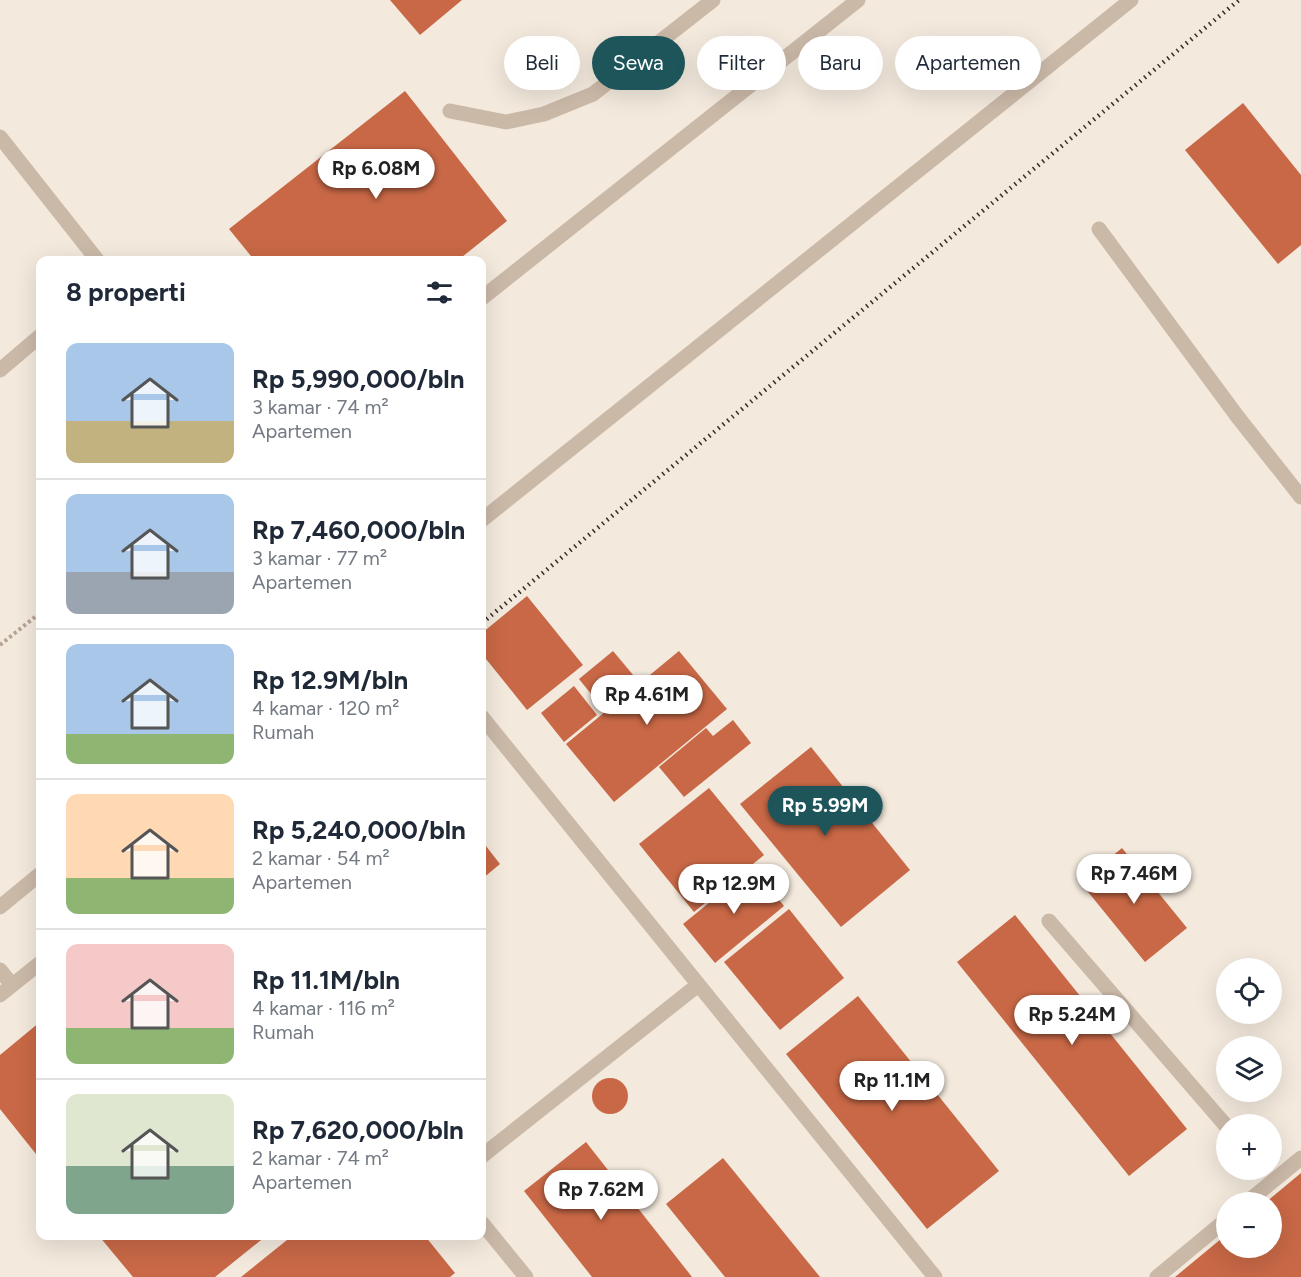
<!DOCTYPE html>
<html lang="id">
<head>
<meta charset="utf-8">
<style>
	:root { --surface:#fff; --page:#f2f2f3; --text:#1f2937; --muted:#747a83; --line:#e0e1e3; --accent:#1d555b }
	body { margin:0; font-family:Figtree,sans-serif; background:var(--page); color:var(--text); height:100vh; display:flex; flex-direction:column; font-size:22px; white-space:nowrap }
	* { box-sizing:border-box; margin:0 }
	p { font-size:20px; color:var(--muted) }
	.icon { flex:none; width:33px; height:33px; fill:none; stroke:currentColor; stroke-width:2; stroke-linecap:round; stroke-linejoin:round }
	.map { position:relative; flex:1; overflow:hidden }
	.side { position:absolute; left:36px; top:256px; width:450px; height:984px; display:flex; flex-direction:column; background:var(--surface); border-radius:12px; box-shadow:0 6px 24px #0002 }
	.side>* { flex:none }
	.banner { position:absolute; left:504px; top:36px; width:570px; height:54px; display:flex; gap:12px }
	.buttons { position:absolute; left:1216px; top:958px; display:grid; gap:12px }
	.buttons a { display:grid; place-items:center; width:66px; height:66px; border-radius:50%; background:var(--surface); box-shadow:0 6px 24px #0002; font-size:30px }
	.price { position:absolute; translate:-50% -51px; padding:0 14px; border-radius:21px; background:#fff; color:#222; font-size:20px; line-height:39px; filter:drop-shadow(0 2px 3px #0008) }
	.price::after { content:''; position:absolute; left:50%; top:36px; width:18px; height:14px; margin-left:-9px; background:inherit; clip-path:polygon(0 0,100% 0,50% 100%) }
	.price.current { background:var(--accent); color:#fff }
	ul { padding:0; list-style:none }
	li { display:flex; align-items:center; gap:18px; height:150px; padding:0 30px }
	li+li { border-top:2px solid var(--line) }
	li span { display:grid; place-items:center; flex:none; width:168px; height:120px; border-radius:12px; color:#555 }
	li>.icon { margin-inline-start:auto }
	span .icon { width:72px; height:72px; fill:#fffc; stroke-width:1 }
	li b { font-size:26px }
	h2 { display:flex; justify-content:space-between; align-items:center; height:72px; padding:0 30px; font-size:26px }
	.pill { padding:0 21px; border-radius:27px; background:var(--surface); box-shadow:0 6px 24px #0002; font-size:21px; line-height:54px }
	.pill.current { background:var(--accent); color:#fff }
	.map>svg:first-child { display:block }
	.building { fill:#c86846 }
	.lines { fill:none; stroke-linecap:round; stroke-linejoin:round }
	.path { stroke:#b7a392; stroke-width:4; stroke-dasharray:3 3; stroke-linecap:butt }
	.minor { stroke:#cbb9a8; stroke-width:15 }
	.rail { stroke:#382e29; stroke-width:4.5; stroke-dasharray:1.5 4.5; stroke-linecap:butt }
</style>
</head>
<body>
<div class="map">
<svg width="1301" height="1277" viewBox="0 0 1301 1277">
	<rect width="100%" height="100%" fill="#f3e9dd"/>
	<g class="building">
		<path d="M390,0h72l-42,35z"/>
		<path d="M405,91l102,130 -50,40h-202l-26,-32z"/>
		<path d="M1243,103l58,72v70l-23,19 -93,-114z"/>
		<path d="M527,596l56,69 -56,45 -45,-56v-21z"/>
		<path d="M613,651l26,31 -35,28 -25,-31z"/>
		<path d="M679,651l48,58 -113,93 -48,-58z"/>
		<path d="M574,686l23,29 -33,27 -23,-29z"/>
		<path d="M733,720l18,23 -67,54 -25,-30 47,-39 7,8z"/>
		<path d="M811,747l99,123 -69,57 -101,-123z"/>
		<path d="M709,788l55,67 -70,57 -55,-68z"/>
		<path d="M482,841l18,23 -18,15z"/>
		<path d="M1122,848l65,80 -42,34 -65,-80z"/>
		<path d="M753,867l31,39 -69,57 -32,-39z"/>
		<path d="M789,909l55,69 -64,52 -56,-68z"/>
		<path d="M1015,915l172,214 -58,47 -172,-214z"/>
		<path d="M858,996l141,175 -72,58 -141,-175z"/>
		<path d="M40,1022v137l-40,-50v-54z"/>
		<circle cx="610" cy="1096" r="18"/>
		<path d="M586,1142l106,135h-100l-68,-86z"/>
		<path d="M723,1158l97,119h-95l-59,-73z"/>
		<path d="M1301,1173v104h-126l52,-43v14h45v-45h-7z"/>
		<path d="M99,1236h167l-51,41h-82z"/>
		<path d="M292,1236h133l30,37 -5,4h-209z"/>
	</g>
	<g class="lines">
		<path class="path" d="M0,645l40,-32"/>
		<g class="minor">
			<path d="M450,111l56,11 38,-8 49,-20 120,-94"/>
			<path d="M0,137l98,124"/>
			<path d="M1099,229l138,187 64,81"/>
			<path d="M482,298l376,-298"/>
			<path d="M0,370l40,-34"/>
			<path d="M482,520l649,-520"/>
			<path d="M482,717l453,560"/>
			<path d="M0,907l40,-33"/>
			<path d="M1049,921l178,206"/>
			<path d="M0,970l12,15"/>
			<path d="M0,995l40,-32"/>
			<path d="M482,1156l216,-171"/>
			<path d="M1246,1203l55,-45"/>
			<path d="M482,1223l44,54"/>
			<path d="M1157,1277l70,-58"/>
		</g>
		<path class="rail" d="M482,623l757,-623"/>
	</g>
</svg>
<div class="buttons">
<a><svg class="icon" aria-label="locate" viewBox="0 0 24 24"><circle cx="12" cy="12" r="6"/><path d="M12 2v4M12 18v4M2 12h4M18 12h4"/></svg></a>
<a><svg class="icon" aria-label="layers" viewBox="0 0 24 24"><path d="M12 4l9 5-9 5-9-5zM3 14l9 5 9-5"/></svg></a>
<a>+</a>
<a>−</a>
</div>
<b class="price" style="left:376px;top:200px">Rp 6.08M</b>
<b class="price" style="left:647px;top:726px">Rp 4.61M</b>
<b class="price current" style="left:825px;top:837px">Rp 5.99M</b>
<b class="price" style="left:1134px;top:905px">Rp 7.46M</b>
<b class="price" style="left:734px;top:915px">Rp 12.9M</b>
<b class="price" style="left:1072px;top:1046px">Rp 5.24M</b>
<b class="price" style="left:892px;top:1112px">Rp 11.1M</b>
<b class="price" style="left:601px;top:1221px">Rp 7.62M</b>
<div class="banner">
<a class="pill">Beli</a>
<a class="pill current">Sewa</a>
<a class="pill">Filter</a>
<a class="pill">Baru</a>
<a class="pill">Apartemen</a>
</div>
<section class="side">
<h2>8 properti<svg class="icon" aria-label="filters" viewBox="0 0 24 24"><path d="M4 7h16M4 17h16"/><circle cx="9" cy="7" r="2"/><circle cx="15" cy="17" r="2"/></svg></h2>
<ul>
<li><span style="background:linear-gradient(#a9c7e8 65%,#c2b280 0)"><svg class="icon" aria-label="home" viewBox="0 0 24 24"><path d="M3 11l9-7 9 7M6 9v11h12V9"/></svg></span><div><b>Rp 5,990,000/bln</b><p>3 kamar · 74 m²</p><p>Apartemen</p></div></li>
<li><span style="background:linear-gradient(#a9c7e8 65%,#9aa5b1 0)"><svg class="icon" aria-label="home" viewBox="0 0 24 24"><path d="M3 11l9-7 9 7M6 9v11h12V9"/></svg></span><div><b>Rp 7,460,000/bln</b><p>3 kamar · 77 m²</p><p>Apartemen</p></div></li>
<li><span style="background:linear-gradient(#a9c7e8 75%,#8fb573 0)"><svg class="icon" aria-label="home" viewBox="0 0 24 24"><path d="M3 11l9-7 9 7M6 9v11h12V9"/></svg></span><div><b>Rp 12.9M/bln</b><p>4 kamar · 120 m²</p><p>Rumah</p></div></li>
<li><span style="background:linear-gradient(#ffd9b3 70%,#8fb573 0)"><svg class="icon" aria-label="home" viewBox="0 0 24 24"><path d="M3 11l9-7 9 7M6 9v11h12V9"/></svg></span><div><b>Rp 5,240,000/bln</b><p>2 kamar · 54 m²</p><p>Apartemen</p></div></li>
<li><span style="background:linear-gradient(#f6c9c9 70%,#8fb573 0)"><svg class="icon" aria-label="home" viewBox="0 0 24 24"><path d="M3 11l9-7 9 7M6 9v11h12V9"/></svg></span><div><b>Rp 11.1M/bln</b><p>4 kamar · 116 m²</p><p>Rumah</p></div></li>
<li><span style="background:linear-gradient(#dfe7d0 60%,#7fa58c 0)"><svg class="icon" aria-label="home" viewBox="0 0 24 24"><path d="M3 11l9-7 9 7M6 9v11h12V9"/></svg></span><div><b>Rp 7,620,000/bln</b><p>2 kamar · 74 m²</p><p>Apartemen</p></div></li>
</ul>
</section>
</div>
</body>
</html>
